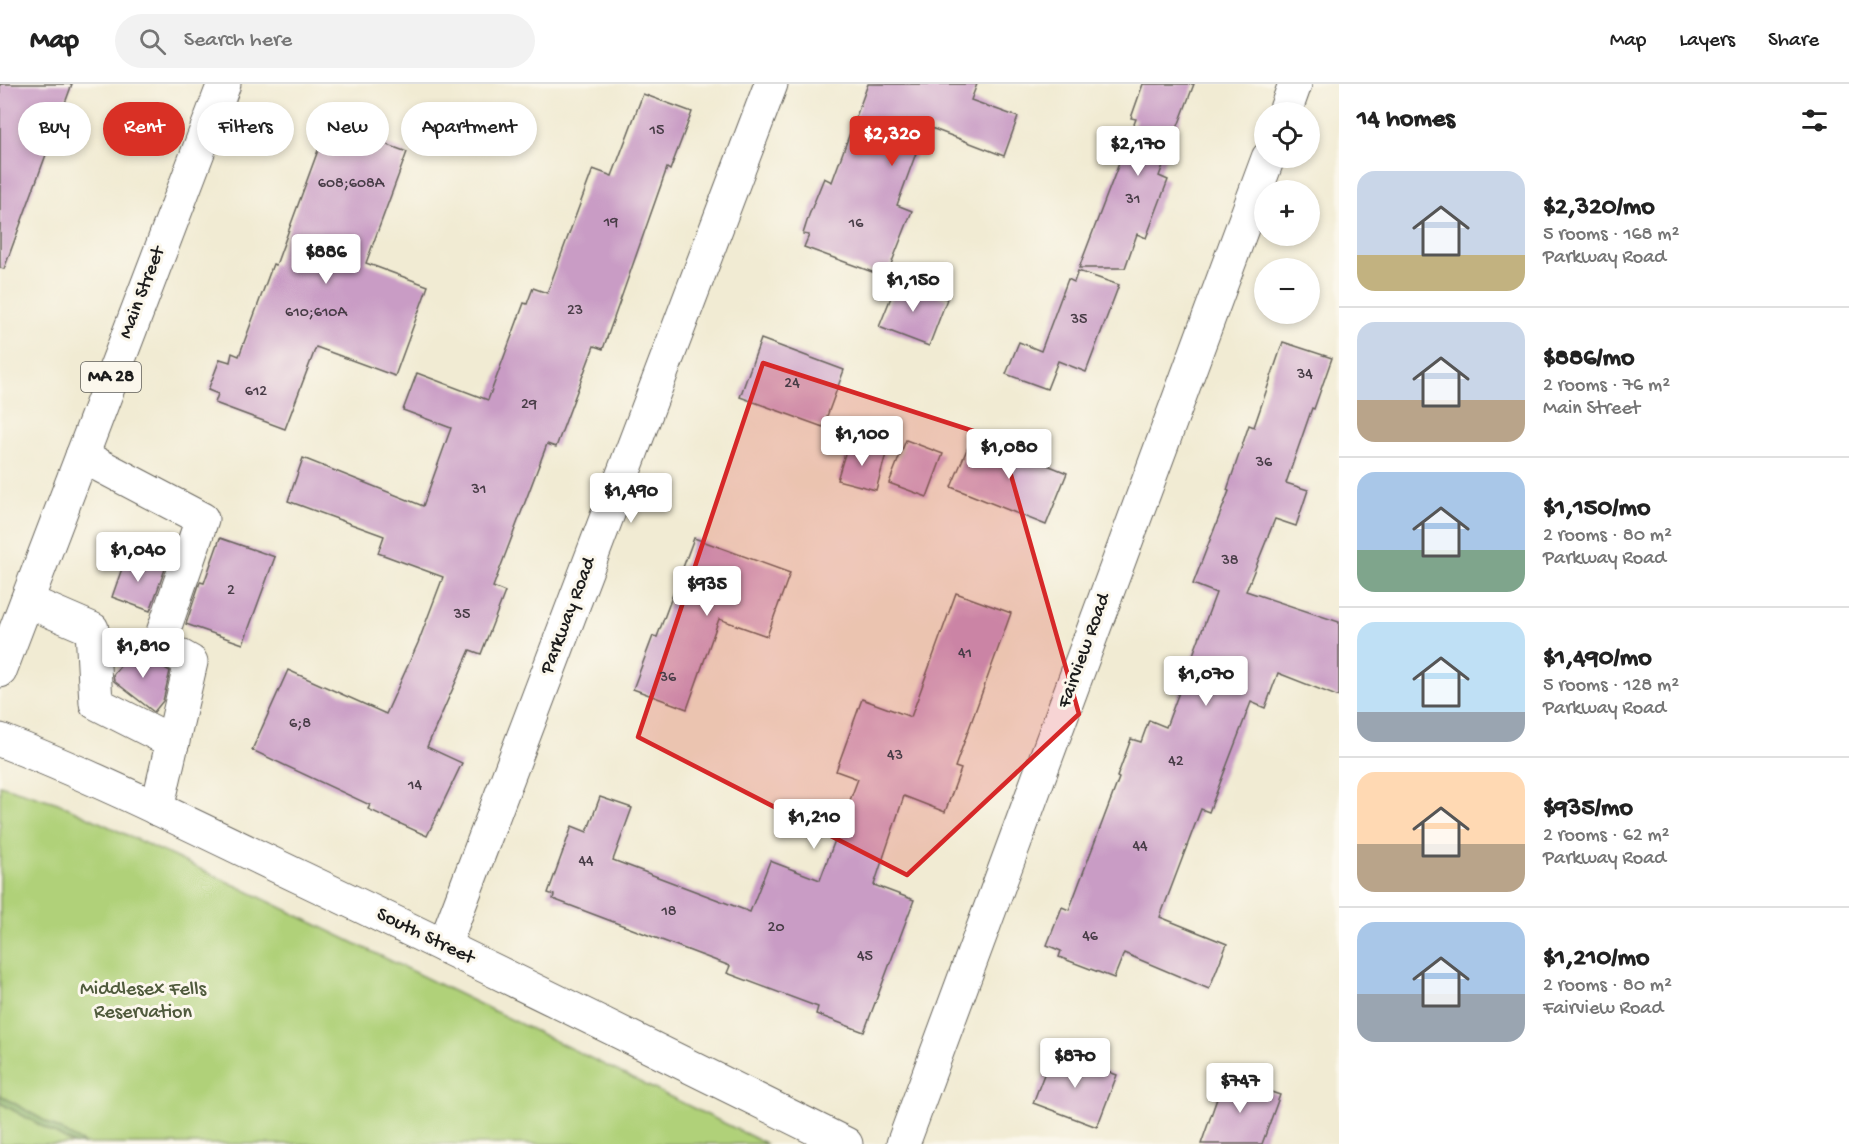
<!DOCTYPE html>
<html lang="en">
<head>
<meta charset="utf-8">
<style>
	:root { --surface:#fff; --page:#f2f2f2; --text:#222; --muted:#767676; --line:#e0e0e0; --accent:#d93025 }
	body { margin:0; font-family:"Gochi Hand",sans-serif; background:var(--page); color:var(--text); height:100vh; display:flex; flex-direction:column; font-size:22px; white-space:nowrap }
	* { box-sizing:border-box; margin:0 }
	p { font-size:20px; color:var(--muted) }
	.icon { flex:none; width:33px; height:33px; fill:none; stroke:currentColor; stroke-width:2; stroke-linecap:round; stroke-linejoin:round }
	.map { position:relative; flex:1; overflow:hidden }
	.panel { display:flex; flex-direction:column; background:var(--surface); width:510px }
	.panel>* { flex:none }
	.guide { position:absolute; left:18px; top:18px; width:570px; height:54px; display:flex; gap:12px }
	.buttons { position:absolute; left:1254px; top:18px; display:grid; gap:12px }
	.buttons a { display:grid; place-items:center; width:66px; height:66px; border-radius:50%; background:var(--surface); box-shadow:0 3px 9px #0003; font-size:30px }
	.price { position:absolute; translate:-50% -51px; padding:0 14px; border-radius:6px; background:#fff; color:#222; font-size:20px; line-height:39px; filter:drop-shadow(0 2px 3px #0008) }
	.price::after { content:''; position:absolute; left:50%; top:36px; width:18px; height:14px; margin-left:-9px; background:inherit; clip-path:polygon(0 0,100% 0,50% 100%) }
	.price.on { background:var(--accent); color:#fff }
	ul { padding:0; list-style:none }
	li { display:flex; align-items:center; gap:18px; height:150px; padding:0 18px }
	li+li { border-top:2px solid var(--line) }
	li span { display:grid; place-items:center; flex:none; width:168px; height:120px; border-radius:18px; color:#555 }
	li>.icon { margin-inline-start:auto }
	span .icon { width:72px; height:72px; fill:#fffc; stroke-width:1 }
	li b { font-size:26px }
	h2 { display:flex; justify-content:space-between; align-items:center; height:72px; padding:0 18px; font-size:26px }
	.pill { padding:0 21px; border-radius:27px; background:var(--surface); box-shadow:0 3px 9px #0003; font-size:21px; line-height:54px }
	.pill.on { background:var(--accent); color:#fff }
	header { display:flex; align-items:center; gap:36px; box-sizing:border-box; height:84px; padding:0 30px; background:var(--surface); border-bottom:2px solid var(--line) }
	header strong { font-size:28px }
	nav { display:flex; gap:33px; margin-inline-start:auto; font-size:21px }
	.search { width:420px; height:54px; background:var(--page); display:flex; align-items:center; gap:15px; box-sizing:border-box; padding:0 21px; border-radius:33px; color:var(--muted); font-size:22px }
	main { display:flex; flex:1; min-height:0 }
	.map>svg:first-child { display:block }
	.green { fill:#b0d179; stroke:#66764a; stroke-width:1.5 }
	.forest { fill:#8cb369; stroke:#546842; stroke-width:1.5 }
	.building { fill:#c99cc5 }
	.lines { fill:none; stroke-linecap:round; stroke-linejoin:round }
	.minor-casing { stroke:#67645c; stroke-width:35 }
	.major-casing { stroke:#67645c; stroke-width:35 }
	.minor { stroke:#fff; stroke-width:33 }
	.major { stroke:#fff; stroke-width:33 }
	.marked { fill:#d62828; fill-opacity:0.2; stroke:#d62828; stroke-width:4.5; stroke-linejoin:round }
	.labels { text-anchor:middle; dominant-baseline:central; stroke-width:6; stroke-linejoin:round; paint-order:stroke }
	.number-label { font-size:16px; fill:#473c46 }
	.shield { fill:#fbf7ec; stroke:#5f5e5a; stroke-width:1.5 }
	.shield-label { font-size:18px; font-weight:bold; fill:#1c1c1c }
	.street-label { font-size:20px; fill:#1c1c1c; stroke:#fbf7ec }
	.park-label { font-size:20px; fill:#505b3d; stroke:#fbf7ec }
</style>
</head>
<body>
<header>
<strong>Map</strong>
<div class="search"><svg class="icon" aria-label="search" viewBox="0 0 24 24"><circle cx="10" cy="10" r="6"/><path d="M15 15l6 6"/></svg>Search here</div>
<nav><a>Map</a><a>Layers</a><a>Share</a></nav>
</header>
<main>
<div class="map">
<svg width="1339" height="1060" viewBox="0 0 1339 1060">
	<rect width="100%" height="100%" fill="#fbf7ec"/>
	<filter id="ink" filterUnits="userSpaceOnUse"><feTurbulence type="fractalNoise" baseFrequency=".0167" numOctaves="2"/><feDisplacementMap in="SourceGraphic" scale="12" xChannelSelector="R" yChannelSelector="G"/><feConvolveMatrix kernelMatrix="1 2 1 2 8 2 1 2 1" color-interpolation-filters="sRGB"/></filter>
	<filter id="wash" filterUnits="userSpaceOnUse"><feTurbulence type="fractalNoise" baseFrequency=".008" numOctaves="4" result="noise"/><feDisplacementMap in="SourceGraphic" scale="24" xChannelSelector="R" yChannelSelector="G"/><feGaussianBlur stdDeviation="1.35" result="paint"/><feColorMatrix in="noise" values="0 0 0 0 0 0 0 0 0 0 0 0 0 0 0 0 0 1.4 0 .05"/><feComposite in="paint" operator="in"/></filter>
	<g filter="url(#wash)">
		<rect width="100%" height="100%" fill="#f1ebd3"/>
		<path class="green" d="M0,701l58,18 183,85 526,256h-767z"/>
		<path class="forest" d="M0,1011l85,49h-11l-74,-41z"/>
		<g id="blocks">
			<g class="building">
				<path d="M0,0h72l-68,185 -4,-1z"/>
				<path d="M868,0h109l-6,16 47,17 -14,39 -78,-30 -29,79 15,6 -26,66 -82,-30 5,-12 -6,-1 6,-19 15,-37 8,4z"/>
				<path d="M1143,0h51l-35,92 9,4 -22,58 -9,-4 -12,34h-46l57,-149 -5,-1z"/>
				<path d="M643,10l49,18 -22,58 -3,-2 -64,181 -9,-3 -38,101 -9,-3 -54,143 12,5 -24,62 -11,-4 -43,97 35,16 -35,73 -59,-27 2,-4 -118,-55 36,-80 98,44 32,-71 25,-66 -65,-24 6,-17 -96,-35 15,-43 120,48 28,-78 -48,-18 14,-37 71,27 36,-97 3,1 6,-16 14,5 46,-124 19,7z"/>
				<path d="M328,39l79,29 -41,111 62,23 -33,90 -79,-29 -31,82 -70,-26 3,-9 -10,-4 12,-31 10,3 2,-9 7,3 34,-92 3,1z"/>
				<path d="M1078,187l41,14 -33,87 -28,-11 -11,28 -41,-15 13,-32 22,9 27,-72 6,3z"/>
				<path d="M898,196l49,19 -18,47 -50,-19z"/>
				<path d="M761,255l83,31 -21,57 -83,-30z"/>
				<path d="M1283,258l49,16 -18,51 -2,-1 -26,75 22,7 -12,36 -21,-7 -29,72 93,31v75l-61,-24 -13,35 -14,-6 -42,110 -8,-3 -41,108 67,27 -18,45 -85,-36 -10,25 -55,-21 2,-6 -14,-6 15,-38 7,3 50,-132 -2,-1 14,-38 10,3 8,-22 17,7 50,-134 -23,-9 36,-93 -2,-1 22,-65 5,2z"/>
				<path d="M973,351l94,38 -21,52 -95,-38z"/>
				<path d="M906,356l37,14 -16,43 -38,-14z"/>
				<path d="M848,360l38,10 -10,36 -39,-10z"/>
				<path d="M220,454l55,19 -32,87 -57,-20 14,-42 4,1z"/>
				<path d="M694,454l96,35 -23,63 -48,-17 -32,90 -54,-20 20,-53 4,1z"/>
				<path d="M127,470l38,15 -15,42 -38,-14z"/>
				<path d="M956,509l55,20 -56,154 6,2 -16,43 -41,-16 -30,89 40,15 -50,132 -48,-18 2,-7 -91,-34 3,-7 -177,-67 1,-4 -6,-2 24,-67 15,6 13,-35 32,11 -19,52 137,52 20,-51 50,19 38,-101 -22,-8 26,-72 49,18z"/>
				<path d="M136,562l13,14 21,11 -7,30 -9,11 -40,-31 -1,-6z"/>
				<path d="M1053,967l64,24 -20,52 -64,-24z"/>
				<path d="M1225,992l55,19 -18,49h-61z"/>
			</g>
		</g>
	</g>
	<g filter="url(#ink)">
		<use href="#blocks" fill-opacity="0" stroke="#67645c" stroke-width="1.5"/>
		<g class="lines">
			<defs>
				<g id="minor">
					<path d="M1285,28l10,-28"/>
					<path d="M82,372l120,63 -43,125 32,18 -34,147"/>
					<path d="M27,517l65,28 4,74 77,39"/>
					<path d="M444,862l327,-862"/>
					<path d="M903,1060l365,-986"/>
				</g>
				<g id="major">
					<path d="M0,587l224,-587"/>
					<path d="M0,656c103,40 201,90 300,137 183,87 365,177 546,267"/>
				</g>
			</defs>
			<use href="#minor" class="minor-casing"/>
			<use href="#major" class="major-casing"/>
			<use href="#minor" class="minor"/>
			<use href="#major" class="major"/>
		</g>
	</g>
	<path class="marked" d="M763,279l238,77 78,274 -172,161 -269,-138z"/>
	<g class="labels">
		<g class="number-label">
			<text x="657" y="47">15</text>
			<text x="351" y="100">608;608A</text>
			<text x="1133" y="116">31</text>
			<text x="611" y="139">19</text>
			<text x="856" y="140">16</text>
			<text x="575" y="227">23</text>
			<text x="316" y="229">610;610A</text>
			<text x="1079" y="236">35</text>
			<text x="1305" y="291">34</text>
			<text x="792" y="300">24</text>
			<text x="256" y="308">612</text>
			<text x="529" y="321">29</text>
			<text x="1264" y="379">36</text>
			<text x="479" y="406">31</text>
			<text x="1230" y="477">38</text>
			<text x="231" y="507">2</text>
			<text x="462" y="531">35</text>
			<text x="965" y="570">41</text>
			<text x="668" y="594">36</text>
			<text x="300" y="640">6;8</text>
			<text x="895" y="672">43</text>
			<text x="1176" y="678">42</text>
			<text x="415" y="702">14</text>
			<text x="1140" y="763">44</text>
			<text x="586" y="778">44</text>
			<text x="669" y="828">18</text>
			<text x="776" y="844">20</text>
			<text x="1090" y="853">46</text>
			<text x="865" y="873">45</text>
		</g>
		<rect class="shield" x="81" y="278" width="60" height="30" rx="4.5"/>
		<g class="shield-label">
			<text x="111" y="293">MA 28</text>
		</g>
		<g class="street-label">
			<text transform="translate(143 209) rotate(-69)">Main Street</text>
			<text transform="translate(569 532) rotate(-69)">Parkway Road</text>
			<text transform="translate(1085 567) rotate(-70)">Fairview Road</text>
			<text transform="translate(425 853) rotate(26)">South Street</text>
		</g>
		<g class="park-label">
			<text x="143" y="906">Middlesex Fells<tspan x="143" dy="23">Reservation</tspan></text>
		</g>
	</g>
</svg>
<div class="buttons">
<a><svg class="icon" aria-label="locate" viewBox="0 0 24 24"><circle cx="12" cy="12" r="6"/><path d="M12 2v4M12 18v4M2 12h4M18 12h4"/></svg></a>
<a>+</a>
<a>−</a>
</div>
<b class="price on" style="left:892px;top:83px">$2,320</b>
<b class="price" style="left:1138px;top:93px">$2,170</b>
<b class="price" style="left:326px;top:201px">$886</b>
<b class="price" style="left:913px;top:229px">$1,150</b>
<b class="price" style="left:862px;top:383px">$1,100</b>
<b class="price" style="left:1009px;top:396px">$1,080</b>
<b class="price" style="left:631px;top:440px">$1,490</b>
<b class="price" style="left:138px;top:499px">$1,040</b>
<b class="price" style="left:707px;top:533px">$935</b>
<b class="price" style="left:143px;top:595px">$1,810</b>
<b class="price" style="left:1206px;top:623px">$1,070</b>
<b class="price" style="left:814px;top:766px">$1,210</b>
<b class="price" style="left:1075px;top:1005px">$870</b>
<b class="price" style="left:1240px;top:1030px">$747</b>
<div class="guide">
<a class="pill">Buy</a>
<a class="pill on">Rent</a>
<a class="pill">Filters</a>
<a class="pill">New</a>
<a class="pill">Apartment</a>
</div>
</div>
<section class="panel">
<h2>14 homes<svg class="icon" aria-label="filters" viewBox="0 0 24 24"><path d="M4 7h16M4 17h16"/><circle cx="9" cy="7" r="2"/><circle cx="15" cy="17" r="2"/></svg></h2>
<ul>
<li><span style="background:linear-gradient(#c9d6e8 70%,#c2b280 0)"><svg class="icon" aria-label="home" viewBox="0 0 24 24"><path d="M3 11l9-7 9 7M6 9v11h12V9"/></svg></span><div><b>$2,320/mo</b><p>5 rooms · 168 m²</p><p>Parkway Road</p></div></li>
<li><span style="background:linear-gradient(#c9d6e8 65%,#b9a48a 0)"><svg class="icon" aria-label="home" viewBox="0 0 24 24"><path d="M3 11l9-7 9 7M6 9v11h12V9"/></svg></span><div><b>$886/mo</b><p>2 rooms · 76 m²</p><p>Main Street</p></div></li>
<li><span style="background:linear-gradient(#a9c7e8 65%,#7fa58c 0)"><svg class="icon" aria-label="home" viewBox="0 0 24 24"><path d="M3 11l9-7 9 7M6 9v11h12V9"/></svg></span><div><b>$1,150/mo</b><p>2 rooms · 80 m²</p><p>Parkway Road</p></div></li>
<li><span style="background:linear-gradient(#bfe0f5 75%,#9aa5b1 0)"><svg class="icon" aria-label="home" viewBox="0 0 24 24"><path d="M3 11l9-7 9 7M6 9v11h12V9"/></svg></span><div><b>$1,490/mo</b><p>5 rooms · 128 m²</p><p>Parkway Road</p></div></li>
<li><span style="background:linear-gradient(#ffd9b3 60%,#b9a48a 0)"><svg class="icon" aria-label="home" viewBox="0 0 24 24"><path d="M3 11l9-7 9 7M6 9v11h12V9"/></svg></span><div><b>$935/mo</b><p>2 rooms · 62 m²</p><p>Parkway Road</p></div></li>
<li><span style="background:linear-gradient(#a9c7e8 60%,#9aa5b1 0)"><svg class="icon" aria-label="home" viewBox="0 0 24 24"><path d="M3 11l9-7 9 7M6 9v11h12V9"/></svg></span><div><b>$1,210/mo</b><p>2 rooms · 80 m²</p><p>Fairview Road</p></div></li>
</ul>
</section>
</main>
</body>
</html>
